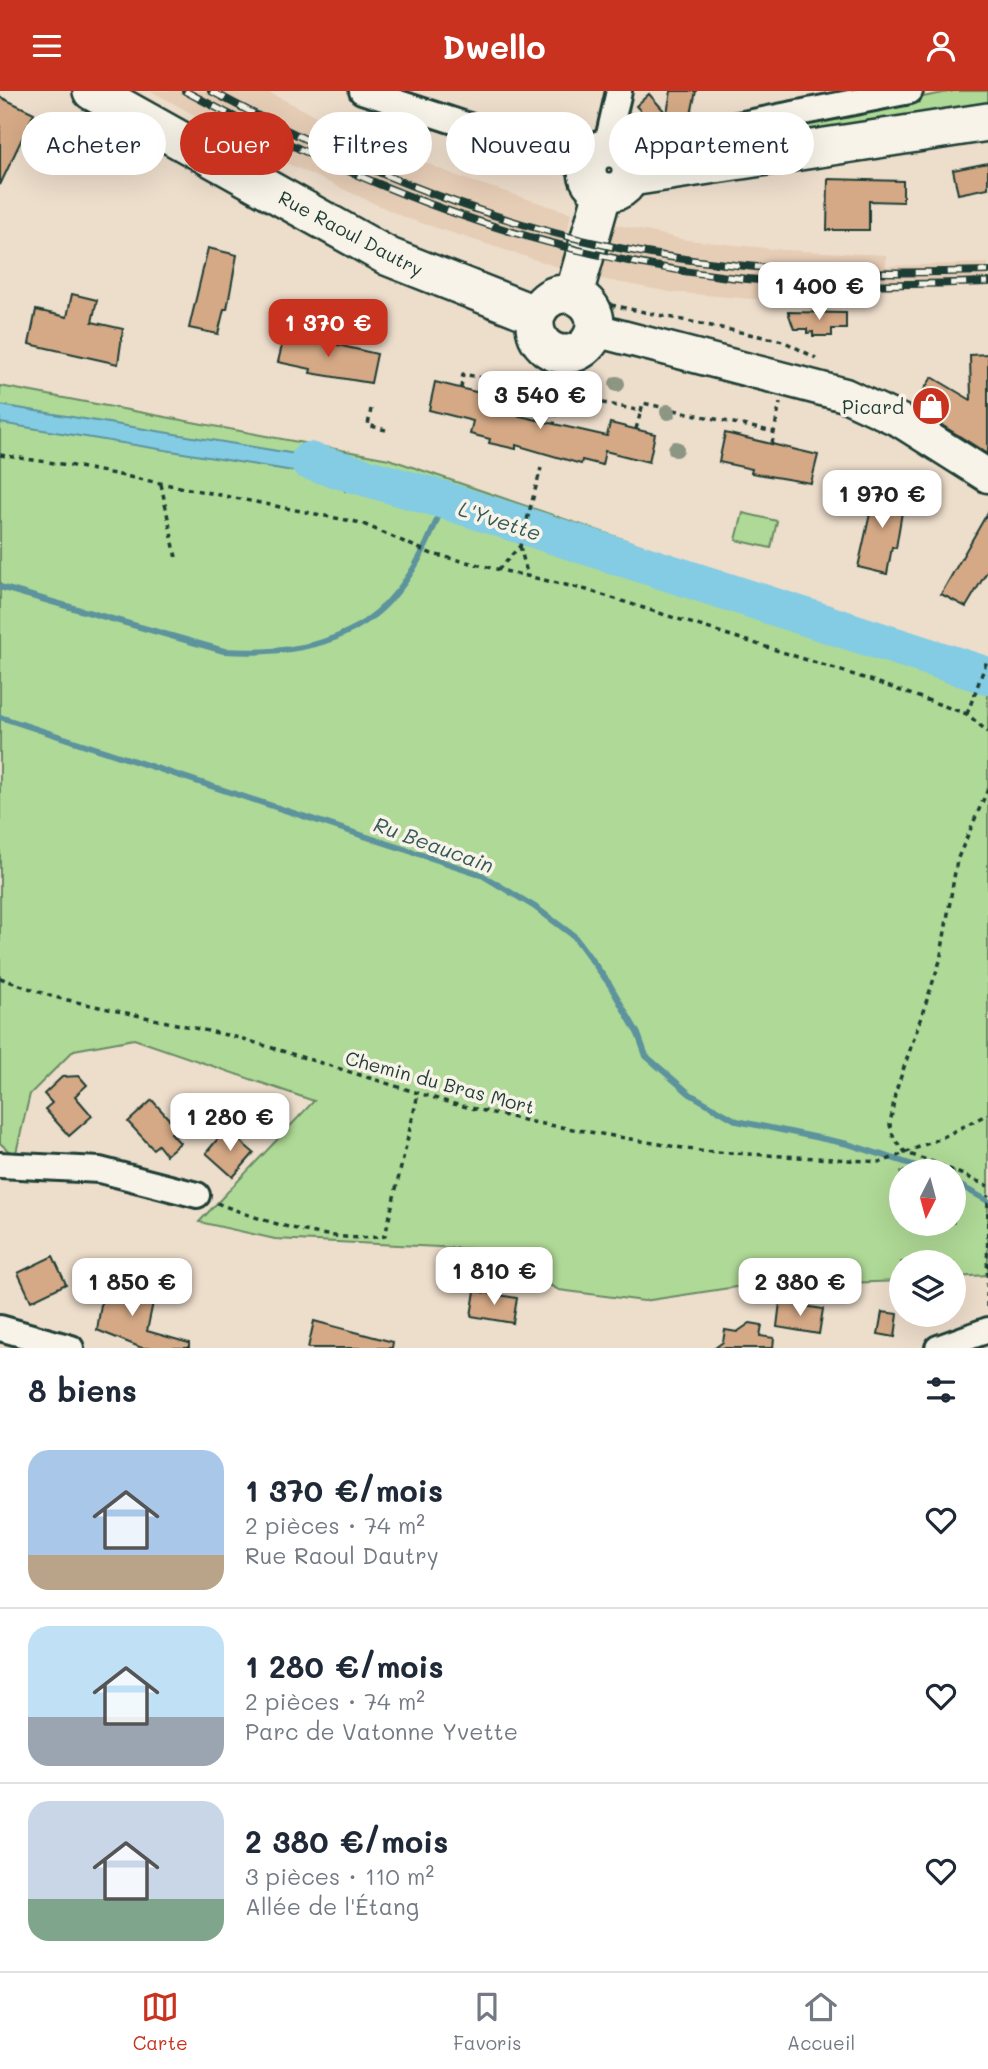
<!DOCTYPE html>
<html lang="fr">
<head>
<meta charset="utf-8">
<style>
	:root { --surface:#fff; --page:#f6f6f7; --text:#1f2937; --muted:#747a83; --line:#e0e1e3; --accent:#c8321e }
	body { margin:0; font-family:Mali,sans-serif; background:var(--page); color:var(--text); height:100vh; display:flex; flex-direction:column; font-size:26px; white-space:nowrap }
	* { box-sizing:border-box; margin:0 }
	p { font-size:23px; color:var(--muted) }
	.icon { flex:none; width:38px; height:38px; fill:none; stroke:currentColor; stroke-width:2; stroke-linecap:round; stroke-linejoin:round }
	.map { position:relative; height:1257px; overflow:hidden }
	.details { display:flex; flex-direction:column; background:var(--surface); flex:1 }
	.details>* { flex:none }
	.hud { position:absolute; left:21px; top:21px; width:947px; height:63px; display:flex; gap:14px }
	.needle { width:46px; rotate:186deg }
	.tools { position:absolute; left:889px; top:1068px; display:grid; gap:14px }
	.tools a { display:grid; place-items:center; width:77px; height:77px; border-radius:50%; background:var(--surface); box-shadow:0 7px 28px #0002; font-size:35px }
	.price { position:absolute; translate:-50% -60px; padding:0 16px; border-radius:14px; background:#fff; color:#222; font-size:23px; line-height:46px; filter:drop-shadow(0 2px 4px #0008) }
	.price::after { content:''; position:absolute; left:50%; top:42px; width:21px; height:16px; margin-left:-10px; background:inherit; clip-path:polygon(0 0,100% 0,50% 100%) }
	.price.on { background:var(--accent); color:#fff }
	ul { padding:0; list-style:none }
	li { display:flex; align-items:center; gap:21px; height:175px; padding:0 28px }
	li+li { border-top:2px solid var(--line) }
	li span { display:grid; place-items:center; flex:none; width:196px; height:140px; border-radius:21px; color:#555 }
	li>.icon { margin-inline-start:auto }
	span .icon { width:84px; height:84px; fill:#fffc; stroke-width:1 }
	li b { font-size:30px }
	h2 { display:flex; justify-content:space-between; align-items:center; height:84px; padding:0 28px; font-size:30px }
	.chip { padding:0 24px; border-radius:32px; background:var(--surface); box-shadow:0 7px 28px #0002; font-size:24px; line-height:63px }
	.chip.on { background:var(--accent); color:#fff }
	header { display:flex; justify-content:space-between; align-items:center; height:91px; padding:0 28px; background:var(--accent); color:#fff; font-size:32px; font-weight:700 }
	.menu { display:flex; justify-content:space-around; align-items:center; height:98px; border-top:2px solid var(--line); background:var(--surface); font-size:19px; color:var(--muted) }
	.menu a { display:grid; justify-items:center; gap:4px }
	.menu .on { color:var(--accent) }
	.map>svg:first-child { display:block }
	.built { fill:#e6cdb6 }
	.green { fill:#afd996; stroke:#678b65; stroke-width:2; fill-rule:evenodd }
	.water { fill:#83cce3; stroke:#5b939d; stroke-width:2 }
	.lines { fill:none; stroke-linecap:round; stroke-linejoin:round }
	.stream { stroke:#5b939d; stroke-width:6 }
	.river { stroke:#83cce3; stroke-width:38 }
	.building { fill:#d5a986; stroke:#1f3d34; stroke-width:2 }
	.minor-casing { stroke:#1f3d34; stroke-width:30 }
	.tertiary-casing { stroke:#1f3d34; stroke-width:37 }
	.secondary-casing { stroke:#1f3d34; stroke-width:42 }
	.path { stroke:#1f3d34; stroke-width:3.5; stroke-dasharray:5 5; stroke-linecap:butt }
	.minor { stroke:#f7f3e8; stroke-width:24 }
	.tertiary { stroke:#f7f3e8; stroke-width:32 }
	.secondary { stroke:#f7f3e8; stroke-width:37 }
	.rail-casing { stroke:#1f3d34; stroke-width:8 }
	.rail { stroke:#f7f3e8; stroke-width:5; stroke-dasharray:16; stroke-linecap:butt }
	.tree { fill:#8c9683 }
	.labels { text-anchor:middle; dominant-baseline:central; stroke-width:7; stroke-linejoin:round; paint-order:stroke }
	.street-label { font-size:19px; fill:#1f3d34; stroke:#f7f3e8 }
	.poi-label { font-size:19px; fill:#1f3d34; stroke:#f7f3e8; text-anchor:end }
	.water-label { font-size:21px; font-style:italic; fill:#335a57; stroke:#f7f3e8 }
</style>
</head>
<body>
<header><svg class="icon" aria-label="menu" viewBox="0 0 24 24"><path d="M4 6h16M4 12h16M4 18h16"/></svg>Dwello<svg class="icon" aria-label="person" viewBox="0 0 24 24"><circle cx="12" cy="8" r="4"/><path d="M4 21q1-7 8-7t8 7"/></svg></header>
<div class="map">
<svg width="988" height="1257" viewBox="0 0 988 1257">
	<rect width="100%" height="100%" fill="#edddcb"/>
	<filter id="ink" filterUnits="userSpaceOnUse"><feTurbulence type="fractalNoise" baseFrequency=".0143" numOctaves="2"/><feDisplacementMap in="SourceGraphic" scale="14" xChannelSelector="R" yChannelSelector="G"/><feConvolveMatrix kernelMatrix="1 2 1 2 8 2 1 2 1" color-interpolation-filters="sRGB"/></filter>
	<g filter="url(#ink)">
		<g class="built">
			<path d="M151,0h115l66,33 130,54 109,35 -10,55 -155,-50 -152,-70z"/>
			<path d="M609,132l77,17 97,10 103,5v11l102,-3v23l-115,4v13l-108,-3 -95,-8 -74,-14z"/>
		</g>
		<g class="green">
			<path d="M954,0h34v21l-290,37 16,-12z"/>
			<path d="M0,295l389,73 561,192 38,11v613l-34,2v-15h-53v19l-165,6 -92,14 -85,-11 -79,-41 -205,-10 -76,-17 115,-121 -180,-62 -60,11 -44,44 -15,63 -15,-14zM901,1080h53v52h-53z"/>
			<path d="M743,422l34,8 -6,27 -35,-8z"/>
		</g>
		<path class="water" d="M0,314l350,58 20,-1 -25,29 -7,-10 -33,-8 -305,-50z"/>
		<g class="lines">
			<g class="stream">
				<path d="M0,496l224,64c122,7 181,-35 220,-151"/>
				<path d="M0,626l480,157 55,33 39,29 36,49 28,49 8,22 44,38 47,27 111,23 84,27"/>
				<path d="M954,1091l34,19"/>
			</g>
			<path class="river" d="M309,370l135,39 544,176"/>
		</g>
		<g class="building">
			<path d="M671,0h25l-6,28 -25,5z"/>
			<path d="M649,3l17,19 -13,11 -17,-18z"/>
			<path d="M0,6l34,16 -34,72z"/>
			<path d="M988,72v25l-30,6 -5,-24z"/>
			<path d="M828,88l75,2v21l-34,-1v29h-42z"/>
			<path d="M208,157l29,7 -10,54h-3l-6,25 -29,-6z"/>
			<path d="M72,203l25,6 -5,22 31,7 -5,35 -89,-20 7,-34 31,7z"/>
			<path d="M788,221l58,1v16h-14v7h-19v-4l-6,1v-4h-13z"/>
			<path d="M285,242l92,21 -6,29 -61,-10 1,-4 -33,-7z"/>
			<path d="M988,263v100l-75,-47 19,-30 39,23 -1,-45z"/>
			<path d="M435,291l45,11 -2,13 76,18 53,12 3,-13 45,11 -6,28 -44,-11 -3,14 -20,-5 -1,4 -65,-19v4l-27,-6 1,-4 -20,-5 3,-13 -44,-11z"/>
			<path d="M725,342l93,22 -7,28 -60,-10 1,-4 -33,-7z"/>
			<path d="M876,396l29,7 -9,54 -4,-1 -5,27 -29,-7z"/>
			<path d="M988,421v58l-22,37 -25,-13z"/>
			<path d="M79,985l8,9 -12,11 17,20 -23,20 -24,-27 7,-6 -8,-9 18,-17z"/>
			<path d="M152,1009l25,28 -6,5 9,10 -14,12 -8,-10 -5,4 -25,-27z"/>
			<path d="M226,1038l28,24 -21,24 -27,-24z"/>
			<path d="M53,1165l13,28 -35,17 -13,-28z"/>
			<path d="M112,1192l43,10 -8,38 42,12v5h-47l-45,-18 6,-38 4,2z"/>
			<path d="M475,1200l42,7 -4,25 -42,-7z"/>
			<path d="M780,1211l43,7 -4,25 -42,-7z"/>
			<path d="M882,1221l16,2 -3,23 -17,-3z"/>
			<path d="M314,1230l79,21 -1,6h-84z"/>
			<path d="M750,1232l12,2 -2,11 14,2 -1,10h-58l8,-6 2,-12 12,2z"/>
		</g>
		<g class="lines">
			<defs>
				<g id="minor">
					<path d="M362,0l202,66 22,12"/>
					<path d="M606,57l13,-57"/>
					<path d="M624,63l43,-15 243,-48"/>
					<path d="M0,1074l100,5 97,25"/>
					<path d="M0,1237l71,20"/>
					<path d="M938,1257l50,-18"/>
				</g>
				<path id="tertiary" d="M595,239l250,65 56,26 87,55"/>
				<g id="secondary">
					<path d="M92,0l297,166 147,58"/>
					<circle cx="609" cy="79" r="22"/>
					<path d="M631,86l357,-55"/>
					<circle cx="565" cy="233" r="30"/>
					<path d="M574,203l29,-102"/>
				</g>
			</defs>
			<use href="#minor" class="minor-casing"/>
			<use href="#tertiary" class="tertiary-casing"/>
			<use href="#secondary" class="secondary-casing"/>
			<g class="path">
				<path d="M611,214l172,36 33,17"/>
				<path d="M561,263l-9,38 89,19 2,-8 131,29 6,-29"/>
				<path d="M559,270l29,-6"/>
				<path d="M461,297l2,-14 89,18 -2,6 8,4 -4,22"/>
				<path d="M371,318l-3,16 21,6"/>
				<path d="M538,329l4,-21 8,-1"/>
				<path d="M636,338l5,-18"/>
				<path d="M772,353l2,-12"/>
				<path d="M0,364l74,11 287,57 71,31 155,36 283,90 97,34 21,18"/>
				<path d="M161,393l15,73"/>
				<path d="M520,455l8,31"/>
				<path d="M498,479l22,-24 21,-78"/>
				<path d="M967,623l21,-56"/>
				<path d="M988,698l-31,71 -17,101 -45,133 -5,31 4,14 12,14 30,10 52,23"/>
				<path d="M0,887l54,19 186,41 214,66 78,18 168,29 182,11 57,-23 49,-25"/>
				<path d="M217,1112c47,19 116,41 168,33l33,-142"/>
				<path d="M987,1216l1,-112"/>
			</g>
			<use href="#minor" class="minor"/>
			<use href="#tertiary" class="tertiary"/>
			<use href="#secondary" class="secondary"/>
			<defs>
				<g id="rail">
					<path d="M185,0c175,94 344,163 543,186 86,10 174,8 260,5"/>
					<path d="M211,0c126,68 257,125 398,155 124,26 252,29 379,25"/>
				</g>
			</defs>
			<use href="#rail" class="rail-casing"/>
			<use href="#rail" class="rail"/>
		</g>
		<g class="tree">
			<circle cx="564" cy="292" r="8"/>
			<circle cx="617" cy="293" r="8"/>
			<circle cx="668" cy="321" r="8"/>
			<circle cx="676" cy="358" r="8"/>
		</g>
	</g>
	<defs>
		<symbol id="shop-disc" viewBox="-11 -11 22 22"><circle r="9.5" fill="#c8321e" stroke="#f7f3e8"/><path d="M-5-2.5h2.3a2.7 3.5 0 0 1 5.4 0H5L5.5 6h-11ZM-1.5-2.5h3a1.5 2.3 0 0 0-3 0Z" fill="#fff"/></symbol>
	</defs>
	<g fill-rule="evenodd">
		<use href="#shop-disc" x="909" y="293" width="44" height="44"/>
	</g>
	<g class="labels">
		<g class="street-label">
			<text transform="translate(351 142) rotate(28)">Rue Raoul Dautry</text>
			<text transform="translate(440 991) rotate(15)">Chemin du Bras Mort</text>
		</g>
		<g class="poi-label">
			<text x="904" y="315">Picard</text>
		</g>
		<g class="water-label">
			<text transform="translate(500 429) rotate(18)">L'Yvette</text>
			<text transform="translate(434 753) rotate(20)">Ru Beaucain</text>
		</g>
	</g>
</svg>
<div class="tools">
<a><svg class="needle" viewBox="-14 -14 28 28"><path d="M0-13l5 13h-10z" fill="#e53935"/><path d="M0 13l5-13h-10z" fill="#747a83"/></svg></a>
<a><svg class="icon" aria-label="layers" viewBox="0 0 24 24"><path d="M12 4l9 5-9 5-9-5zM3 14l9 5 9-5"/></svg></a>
</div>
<b class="price" style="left:819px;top:231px">1 400 €</b>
<b class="price on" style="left:328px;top:268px">1 370 €</b>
<b class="price" style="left:540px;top:340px">3 540 €</b>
<b class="price" style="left:882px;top:439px">1 970 €</b>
<b class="price" style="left:230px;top:1062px">1 280 €</b>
<b class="price" style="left:494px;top:1216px">1 810 €</b>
<b class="price" style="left:132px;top:1227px">1 850 €</b>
<b class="price" style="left:800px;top:1227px">2 380 €</b>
<div class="hud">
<a class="chip">Acheter</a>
<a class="chip on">Louer</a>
<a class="chip">Filtres</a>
<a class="chip">Nouveau</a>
<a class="chip">Appartement</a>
</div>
</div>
<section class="details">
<h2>8 biens<svg class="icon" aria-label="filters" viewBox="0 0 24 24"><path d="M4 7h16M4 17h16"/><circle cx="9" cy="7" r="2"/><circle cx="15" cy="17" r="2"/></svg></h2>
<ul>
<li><span style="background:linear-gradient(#a9c7e8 75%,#b9a48a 0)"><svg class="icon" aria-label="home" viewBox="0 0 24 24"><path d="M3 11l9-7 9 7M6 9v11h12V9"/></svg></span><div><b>1 370 €/mois</b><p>2 pièces · 74 m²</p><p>Rue Raoul Dautry</p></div><svg class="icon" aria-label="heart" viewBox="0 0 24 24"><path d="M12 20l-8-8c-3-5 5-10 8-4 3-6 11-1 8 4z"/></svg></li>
<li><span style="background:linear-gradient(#bfe0f5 65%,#9aa5b1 0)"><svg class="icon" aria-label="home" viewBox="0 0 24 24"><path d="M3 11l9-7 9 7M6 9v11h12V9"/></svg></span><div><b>1 280 €/mois</b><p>2 pièces · 74 m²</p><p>Parc de Vatonne Yvette</p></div><svg class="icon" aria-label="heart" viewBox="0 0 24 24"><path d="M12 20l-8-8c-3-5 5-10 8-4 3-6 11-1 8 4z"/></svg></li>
<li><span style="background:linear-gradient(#c9d6e8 70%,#7fa58c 0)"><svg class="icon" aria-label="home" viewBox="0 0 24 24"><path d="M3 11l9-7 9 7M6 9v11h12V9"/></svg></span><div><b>2 380 €/mois</b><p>3 pièces · 110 m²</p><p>Allée de l'Étang</p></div><svg class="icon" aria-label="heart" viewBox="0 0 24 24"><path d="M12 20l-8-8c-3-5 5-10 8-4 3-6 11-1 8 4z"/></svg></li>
</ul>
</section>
<nav class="menu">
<a class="on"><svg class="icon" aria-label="map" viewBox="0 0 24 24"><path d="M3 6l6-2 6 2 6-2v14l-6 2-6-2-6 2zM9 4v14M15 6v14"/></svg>Carte</a>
<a><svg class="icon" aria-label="saved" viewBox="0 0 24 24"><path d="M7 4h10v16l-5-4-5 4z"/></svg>Favoris</a>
<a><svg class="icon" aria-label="home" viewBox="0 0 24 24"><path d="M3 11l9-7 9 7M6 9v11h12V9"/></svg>Accueil</a>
</nav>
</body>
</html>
